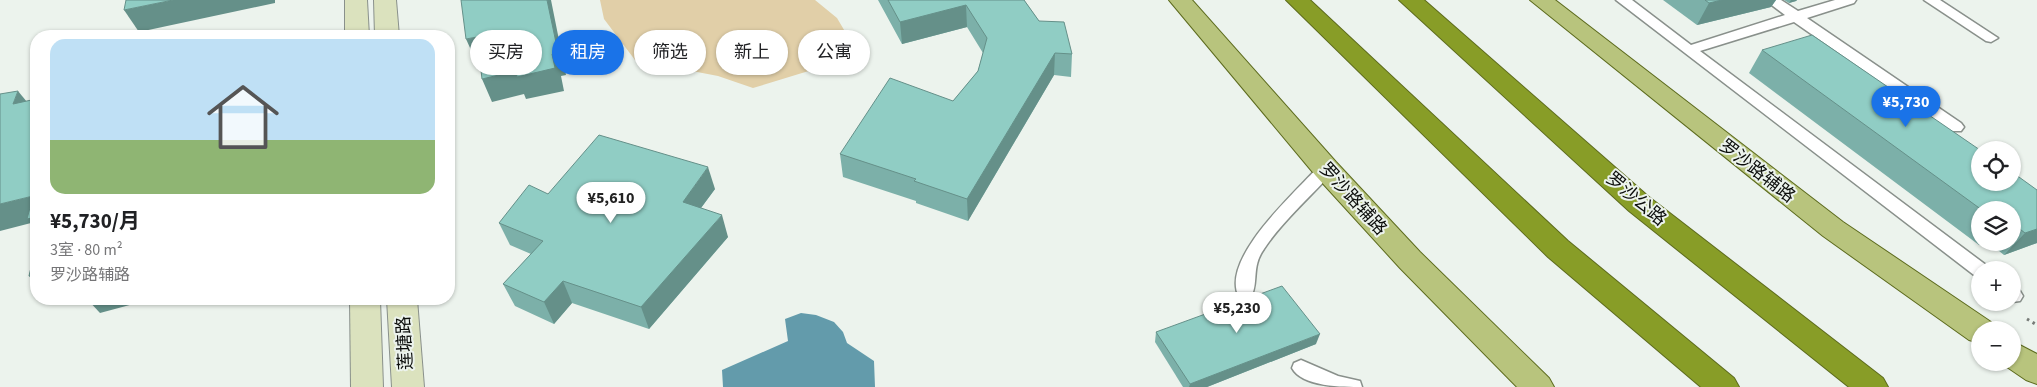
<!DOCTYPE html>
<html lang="zh">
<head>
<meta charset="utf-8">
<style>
	:root { --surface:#fff; --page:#f6f6f6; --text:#202124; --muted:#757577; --line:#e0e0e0; --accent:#1a73e8 }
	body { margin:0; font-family:"Source Sans 3","Noto Sans SC",sans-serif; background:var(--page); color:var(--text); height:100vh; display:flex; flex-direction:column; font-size:19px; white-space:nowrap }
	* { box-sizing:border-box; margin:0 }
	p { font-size:16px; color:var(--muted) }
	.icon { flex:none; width:28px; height:28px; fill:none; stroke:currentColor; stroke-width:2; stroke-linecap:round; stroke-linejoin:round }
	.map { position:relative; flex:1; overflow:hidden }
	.side { position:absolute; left:30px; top:30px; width:425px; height:275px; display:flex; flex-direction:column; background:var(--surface); border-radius:20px; box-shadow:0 1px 4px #0004 }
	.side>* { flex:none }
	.hud { position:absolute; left:470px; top:30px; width:475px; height:45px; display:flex; gap:10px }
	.buttons { position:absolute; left:1971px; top:141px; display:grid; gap:10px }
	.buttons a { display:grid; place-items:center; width:50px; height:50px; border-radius:50%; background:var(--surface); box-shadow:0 1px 4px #0004; font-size:25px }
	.price { position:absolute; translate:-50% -42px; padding:0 11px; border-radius:18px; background:#fff; color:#222; font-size:16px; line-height:32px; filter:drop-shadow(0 1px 2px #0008) }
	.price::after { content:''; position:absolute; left:50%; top:30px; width:15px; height:11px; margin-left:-8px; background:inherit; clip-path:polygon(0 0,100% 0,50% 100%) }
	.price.selected { background:var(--accent); color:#fff }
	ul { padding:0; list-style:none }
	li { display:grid; align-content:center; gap:10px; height:265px; padding:0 20px }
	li+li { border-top:1px solid var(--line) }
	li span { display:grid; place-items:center; height:155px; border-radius:15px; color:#555 }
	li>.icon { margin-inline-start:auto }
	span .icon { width:90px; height:90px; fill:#fffc; stroke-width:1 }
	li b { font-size:21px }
	.chip { padding:0 18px; border-radius:22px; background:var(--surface); box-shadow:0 1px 4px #0004; font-size:18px; line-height:45px }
	.chip.selected { background:var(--accent); color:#fff }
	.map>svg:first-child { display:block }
	.green { fill:#e1cfa8 }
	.water { fill:#639bab }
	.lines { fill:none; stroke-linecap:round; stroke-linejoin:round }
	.lane-casing { stroke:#89908b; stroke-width:3 }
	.secondary-casing { stroke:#89908b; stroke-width:2 }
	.primary-casing { stroke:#5d6b1e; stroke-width:2 }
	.highway-casing { stroke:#5d6b1e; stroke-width:2 }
	.path { stroke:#777b77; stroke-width:3; stroke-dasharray:2.5 4; stroke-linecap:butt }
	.lane { fill:#fff; fill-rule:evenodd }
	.secondary { fill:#dbe2be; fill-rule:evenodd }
	.primary { fill:#b8c47d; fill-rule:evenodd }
	.highway { fill:#889d27; fill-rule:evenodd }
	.wall { fill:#7cb0a9 }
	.shaded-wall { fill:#659089 }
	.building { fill:#90cdc4; stroke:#659089 }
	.labels { text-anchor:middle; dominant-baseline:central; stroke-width:4; stroke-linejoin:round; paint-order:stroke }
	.street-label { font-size:18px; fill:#0c0e0c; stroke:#ecf3ed }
</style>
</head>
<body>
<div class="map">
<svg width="2037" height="387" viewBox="0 0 2037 387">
	<rect width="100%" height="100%" fill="#ecf3ed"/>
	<path class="green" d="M600,0h215l22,18 13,22 -25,26 -72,22 -35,-12 -83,-16 -31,-41z"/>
	<path class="water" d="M801,313l15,2 18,7 9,10 4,11 27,18 1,26h-152l-1,-17 66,-29 -3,-22z"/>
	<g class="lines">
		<defs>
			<g id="lane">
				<path d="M1616,0h16l59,45 94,-30 -20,-15h16l17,11 37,-11h21l-2,3 -47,15 154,105 3,4 -3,4h-10l-157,-109 -94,29 286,214 3,5h-9v7l-6,-2z"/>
				<path d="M1924,0h16l58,38 -7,4 -5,-1z"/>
				<path d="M1326,163l6,2 2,4 -2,4c-21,23 -52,51 -68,76 -13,18 -5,33 -13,48l-6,2 -6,-2c-20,-38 58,-106 81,-132z"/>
				<path d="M2012,288l8,3 3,5 -3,5 -8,1z"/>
				<path d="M1301,360l37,16 22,5 2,6c-19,0 -60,0 -70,-19l2,-5z"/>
			</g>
			<g id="secondary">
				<path d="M345,0h22l2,36h-24z"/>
				<path d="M374,0h22l3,36h-24z"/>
				<path d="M350,299h30l3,88h-32z"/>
				<path d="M387,299h30l7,88h-32z"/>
			</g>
			<g id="primary">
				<path d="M1169,0h23l144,162 84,90 129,126 5,9h-37l-117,-119 -84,-92z"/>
				<path d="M1530,0h25l288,222 148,100 4,8h-15v13l-11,-3 -146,-104z"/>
				<path d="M2012,341l25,13v30l-11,-4 -25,-17 11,-1z"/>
			</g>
			<g id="highway">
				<path d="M1286,0h24l258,241 166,137 5,9h-38l-153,-130z"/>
				<path d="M1399,0h25l225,197 234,181 5,9h-39l-220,-176z"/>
			</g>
		</defs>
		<use href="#lane" class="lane-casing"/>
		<use href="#secondary" class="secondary-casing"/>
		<use href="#primary" class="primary-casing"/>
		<use href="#highway" class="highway-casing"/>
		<path class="path" d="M2027,319l10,6"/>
		<use href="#lane" class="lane"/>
		<use href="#secondary" class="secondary"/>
		<use href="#primary" class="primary"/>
		<use href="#highway" class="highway"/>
	</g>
	<g class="wall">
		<path d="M878,0h146l15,21 33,33 -1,23 -17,-2 -86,146 -52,-18v-2l-73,-24 -3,-23 113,-53 25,-30 5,-18 -16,-26 -65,17z"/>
		<path d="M1663,0h113l-5,7 -74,18z"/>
		<path d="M1784,0h13l-1,1 -7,2z"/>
		<path d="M1762,50l275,140v53l-33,12 -16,-13h24v-32h-32v32h5l-6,3 -230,-172z"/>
		<path d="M715,189l-14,19 27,29 -79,92 -77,-26 -18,21 -39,-18 -12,-22 28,-30 -21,-9 -11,-22 49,-29z"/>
		<path d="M1156,332l160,12 -109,43h-24l-28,-45z"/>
	</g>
	<g class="shaded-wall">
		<path d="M173,0h102v3l-136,29 -15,-22z"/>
		<path d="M547,0h4l15,75 -5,1 3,15 -38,8 -2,-5 -32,8 -10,-23 70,-25z"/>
		<path d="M1722,0h54l-5,7 -74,18 12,-22z"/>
		<path d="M1791,0h6l-1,1 -7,2z"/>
		<path d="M966,5l1,22 -65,17 -2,-22z"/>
		<path d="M477,37l9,22 -10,2 -10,-22z"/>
		<path d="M1055,53l-1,22 -86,146 -1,-22z"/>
		<path d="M18,91l18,22 -23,-9z"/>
		<path d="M708,167l7,22 -26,35 -6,-22z"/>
		<path d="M33,196l3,3v30l-5,-6 -31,8v-27z"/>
		<path d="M722,215l6,22 -79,92 -8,-22z"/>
		<path d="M2037,229v14l-33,12 21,-22z"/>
		<path d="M36,274v10l-7,-8z"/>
		<path d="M563,281l9,22 -18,21 -10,-22z"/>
		<path d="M87,299h65l-52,14z"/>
		<path d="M1320,334l-4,10 -109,43h-18l1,-3z"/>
	</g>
	<g class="building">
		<path d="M126,0h47l-49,10z"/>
		<path d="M461,0h86l11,52 -6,2 3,14 -38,9 -1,-6 -34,8 -5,-42 -11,2z"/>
		<path d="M888,0h136l15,21 25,1 8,32 -17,-1 -88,146 -53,-18 2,-2 -76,-25 50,-76 63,23 25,-30 9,-33 -21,-33 -66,17z"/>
		<path d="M1705,0h17l-13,3z"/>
		<path d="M1812,35l168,115v32h32v-10l25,18v39l-12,4 -13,-10v-13h-30l-220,-160z"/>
		<path d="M18,91l-5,13 23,-5v118l-9,2 6,-23 -33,8v-110z"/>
		<path d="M599,135l109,32 -25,35 39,13 -81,92 -78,-26 -19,21 -41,-18 40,-43 -44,-18 30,-38 19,9z"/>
		<path d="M36,246v28l-7,2z"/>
		<path d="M1282,286l38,48 -130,50 -34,-52z"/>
	</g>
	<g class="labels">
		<g class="street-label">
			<text transform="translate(1757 171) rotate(38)">罗沙路辅路</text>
			<text transform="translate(1353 199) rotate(48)">罗沙路辅路</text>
			<text transform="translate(1636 199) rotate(40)">罗沙公路</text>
			<text transform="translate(405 343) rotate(-93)">莲塘路</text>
		</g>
	</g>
</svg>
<div class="buttons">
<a><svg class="icon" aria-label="locate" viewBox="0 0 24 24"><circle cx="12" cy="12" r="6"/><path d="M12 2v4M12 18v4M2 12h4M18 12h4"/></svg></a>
<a><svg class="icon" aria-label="layers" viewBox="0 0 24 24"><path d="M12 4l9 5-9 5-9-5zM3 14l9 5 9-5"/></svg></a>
<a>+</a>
<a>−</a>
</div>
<b class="price selected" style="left:1906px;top:128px">¥5,730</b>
<b class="price" style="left:611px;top:224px">¥5,610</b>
<b class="price" style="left:1237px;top:334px">¥5,230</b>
<div class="hud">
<a class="chip">买房</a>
<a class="chip selected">租房</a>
<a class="chip">筛选</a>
<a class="chip">新上</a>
<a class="chip">公寓</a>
</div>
<section class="side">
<ul>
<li><span style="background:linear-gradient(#bfe0f5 65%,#8fb573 0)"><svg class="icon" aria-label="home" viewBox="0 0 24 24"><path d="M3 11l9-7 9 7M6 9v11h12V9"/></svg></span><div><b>¥5,730/月</b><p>3室 · 80 m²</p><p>罗沙路辅路</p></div></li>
</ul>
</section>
</div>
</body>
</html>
